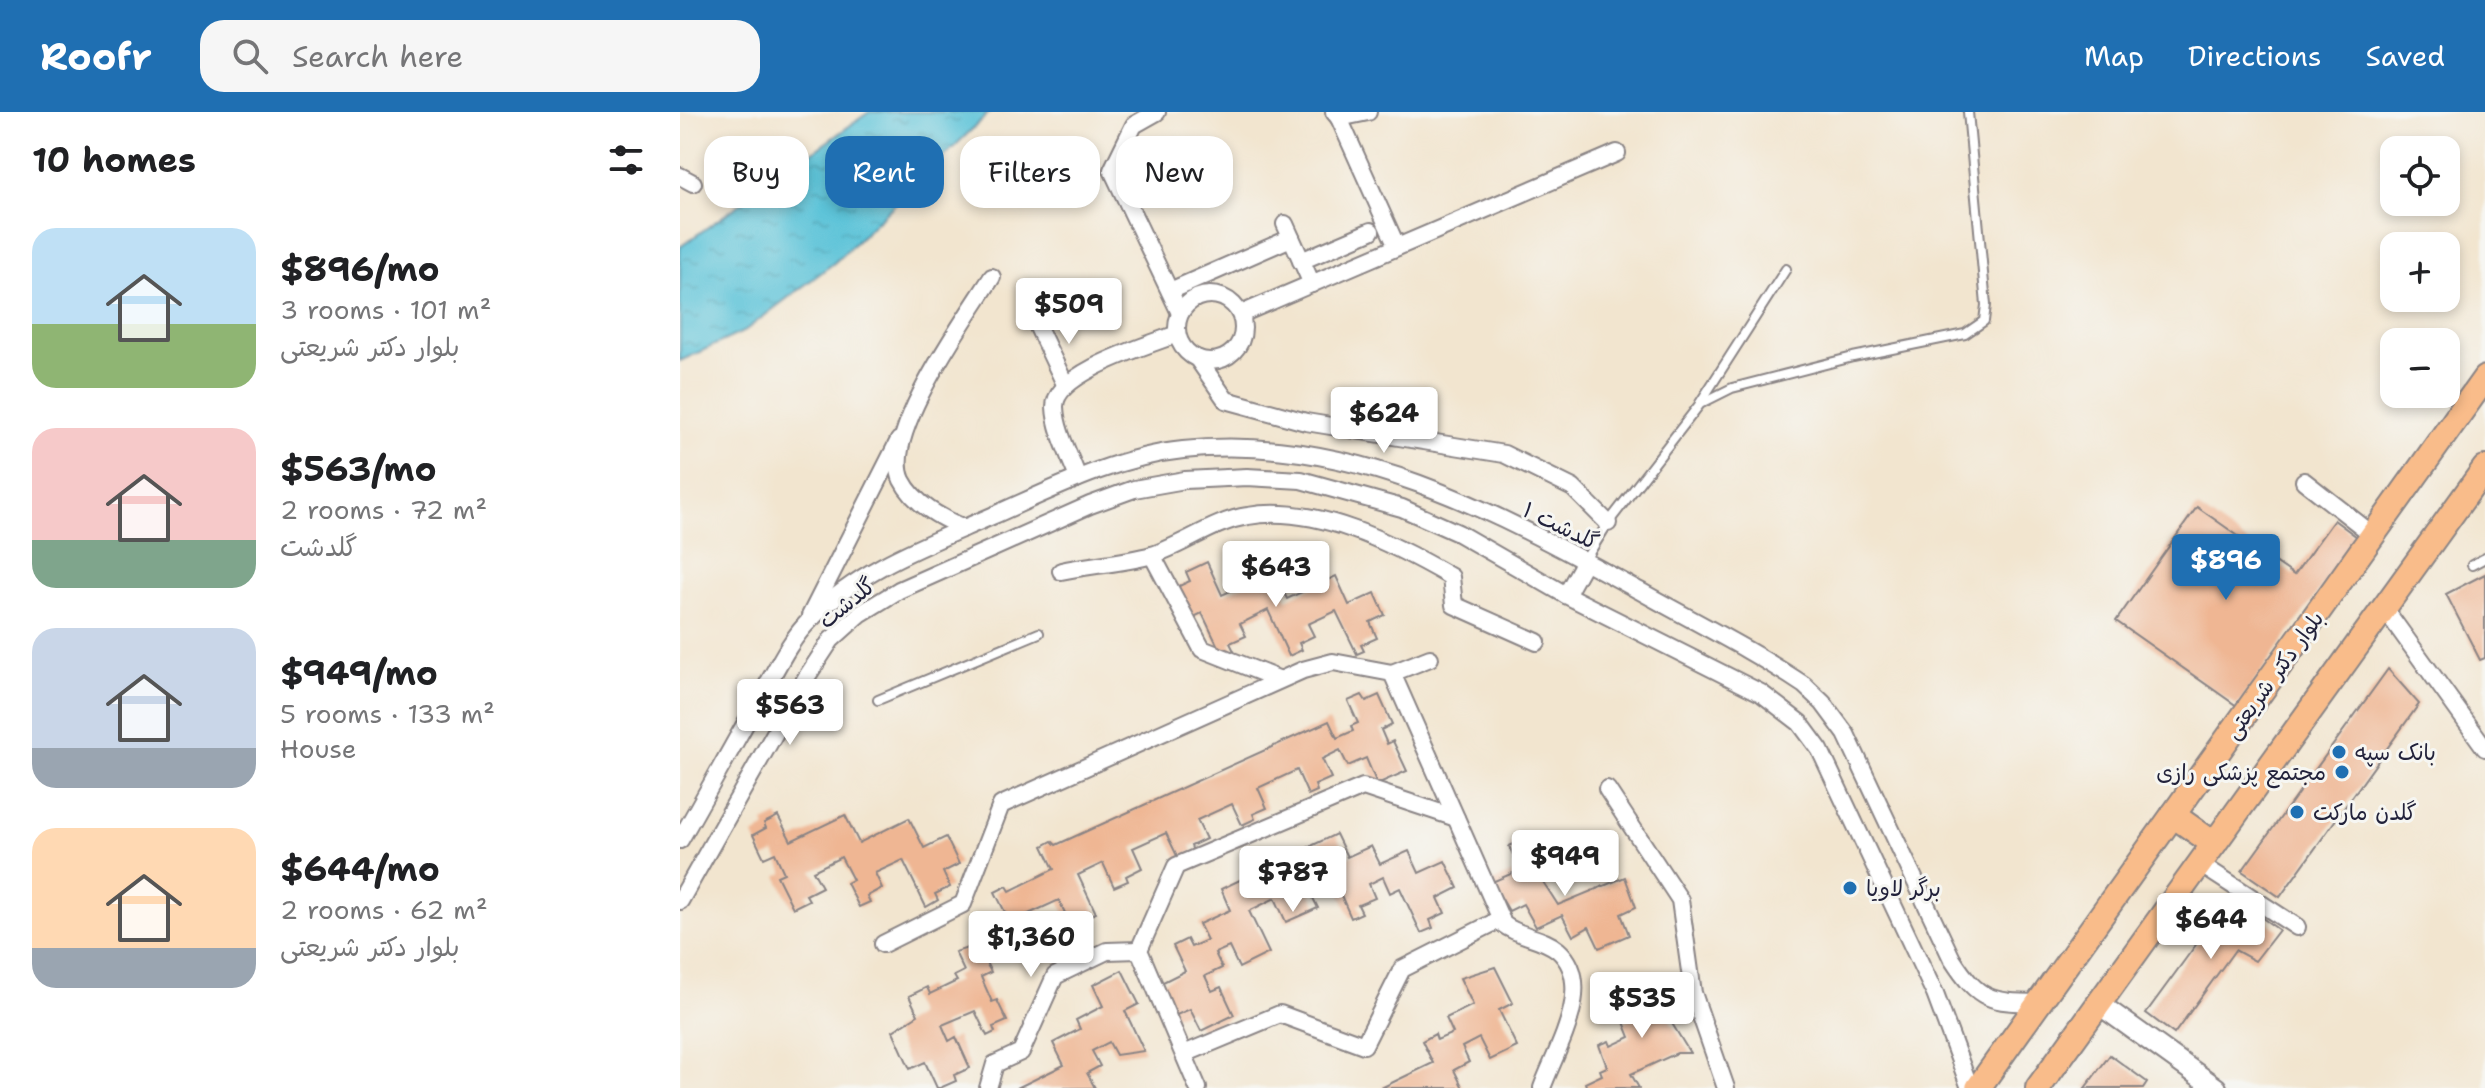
<!DOCTYPE html>
<html lang="en">
<head>
<meta charset="utf-8">
<style>
	:root { --surface:#fff; --page:#f6f6f6; --text:#202124; --muted:#757577; --accent:#1f6fb2 }
	body { margin:0; font-family:"Shantell Sans","Playpen Sans Arabic",sans-serif; background:var(--page); color:var(--text); height:100vh; display:flex; flex-direction:column; font-size:30px; white-space:nowrap }
	* { box-sizing:border-box; margin:0 }
	p { font-size:26px; color:var(--muted) }
	.icon { flex:none; width:44px; height:44px; fill:none; stroke:currentColor; stroke-width:2; stroke-linecap:round; stroke-linejoin:round }
	.map { position:relative; flex:1; overflow:hidden }
	.details { display:flex; flex-direction:column; background:var(--surface); width:680px }
	.details>* { flex:none }
	.banner { position:absolute; left:24px; top:24px; width:760px; height:72px; display:flex; gap:16px }
	.fabs { position:absolute; left:1700px; top:24px; display:grid; gap:16px }
	.fabs a { display:grid; place-items:center; width:80px; height:80px; border-radius:16px; background:var(--surface); box-shadow:0 4px 12px #0003; font-size:40px }
	.price { position:absolute; translate:-50% -68px; padding:0 18px; border-radius:8px; background:#fff; color:#222; font-size:26px; line-height:52px; filter:drop-shadow(0 2px 4px #0008) }
	.price::after { content:''; position:absolute; left:50%; top:48px; width:24px; height:18px; margin-left:-12px; background:inherit; clip-path:polygon(0 0,100% 0,50% 100%) }
	.price.selected { background:var(--accent); color:#fff }
	ul { padding:0; list-style:none }
	li { display:flex; align-items:center; gap:24px; height:200px; padding:0 32px }
	li span { display:grid; place-items:center; flex:none; width:224px; height:160px; border-radius:24px; color:#555 }
	li>.icon { margin-inline-start:auto }
	span .icon { width:96px; height:96px; fill:#fffc; stroke-width:1 }
	li b { font-size:34px }
	h2 { display:flex; justify-content:space-between; align-items:center; height:96px; padding:0 32px; font-size:34px }
	.tag { padding:0 28px; border-radius:24px; background:var(--surface); box-shadow:0 4px 12px #0003; font-size:28px; line-height:72px }
	.tag.selected { background:var(--accent); color:#fff }
	header { display:flex; align-items:center; gap:48px; box-sizing:border-box; height:112px; padding:0 40px; background:var(--accent); color:#fff }
	header strong { font-size:38px }
	nav { display:flex; gap:44px; margin-inline-start:auto; font-size:28px }
	.search { width:560px; height:72px; background:var(--page); display:flex; align-items:center; gap:20px; box-sizing:border-box; padding:0 28px; border-radius:24px; color:var(--muted); font-size:30px }
	main { display:flex; flex:1; min-height:0 }
	.map>svg:first-child { display:block }
	.water { fill:url(#water-ripples); stroke:#3e728a; stroke-width:2 }
	.building { fill:#efb693 }
	.lines { fill:none; stroke-linecap:round; stroke-linejoin:round }
	.service-casing { stroke:#8a8485; stroke-width:12 }
	.minor-casing { stroke:#8a8485; stroke-width:20 }
	.tertiary-casing { stroke:#8a8485; stroke-width:24 }
	.primary-casing { stroke:#8a8485; stroke-width:28 }
	.service { stroke:#fff; stroke-width:8 }
	.minor { stroke:#fff; stroke-width:16 }
	.tertiary { stroke:#fff; stroke-width:20 }
	.primary { stroke:#f9bc8a; stroke-width:24 }
	.poi-dot { fill:#1f6fb2; stroke:#f6f6f2; stroke-width:3 }
	.labels { text-anchor:middle; dominant-baseline:central; stroke-width:6; stroke-linejoin:round; paint-order:stroke }
	.street-label { font-size:22px; fill:#22223b; stroke:#f6f6f2 }
	.poi-label { font-size:22px; fill:#22223b; stroke:#f6f6f2; text-anchor:start }
</style>
</head>
<body>
<header>
<strong>Roofr</strong>
<div class="search"><svg class="icon" aria-label="search" viewBox="0 0 24 24"><circle cx="10" cy="10" r="6"/><path d="M15 15l6 6"/></svg>Search here</div>
<nav><a>Map</a><a>Directions</a><a>Saved</a></nav>
</header>
<main>
<section class="details">
<h2>10 homes<svg class="icon" aria-label="filters" viewBox="0 0 24 24"><path d="M4 7h16M4 17h16"/><circle cx="9" cy="7" r="2"/><circle cx="15" cy="17" r="2"/></svg></h2>
<ul>
<li><span style="background:linear-gradient(#bfe0f5 60%,#8fb573 0)"><svg class="icon" aria-label="home" viewBox="0 0 24 24"><path d="M3 11l9-7 9 7M6 9v11h12V9"/></svg></span><div><b>$896/mo</b><p>3 rooms · 101 m²</p><p>بلوار دکتر شریعتی</p></div></li>
<li><span style="background:linear-gradient(#f6c9c9 70%,#7fa58c 0)"><svg class="icon" aria-label="home" viewBox="0 0 24 24"><path d="M3 11l9-7 9 7M6 9v11h12V9"/></svg></span><div><b>$563/mo</b><p>2 rooms · 72 m²</p><p>گلدشت</p></div></li>
<li><span style="background:linear-gradient(#c9d6e8 75%,#9aa5b1 0)"><svg class="icon" aria-label="home" viewBox="0 0 24 24"><path d="M3 11l9-7 9 7M6 9v11h12V9"/></svg></span><div><b>$949/mo</b><p>5 rooms · 133 m²</p><p>House</p></div></li>
<li><span style="background:linear-gradient(#ffd9b3 75%,#9aa5b1 0)"><svg class="icon" aria-label="home" viewBox="0 0 24 24"><path d="M3 11l9-7 9 7M6 9v11h12V9"/></svg></span><div><b>$644/mo</b><p>2 rooms · 62 m²</p><p>بلوار دکتر شریعتی</p></div></li>
</ul>
</section>
<div class="map">
<svg width="1805" height="976" viewBox="0 0 1805 976">
	<defs>
		<pattern id="water-ripples" width="26" height="14" patternUnits="userSpaceOnUse" patternTransform="scale(2)"><rect width="26" height="14" fill="#5bc3d8"/><path d="M2 4q2-2 4 0t4 0M15 11q2-2 4 0t4 0" fill="none" stroke="#4fa7ba"/></pattern>
	</defs>
	<rect width="100%" height="100%" fill="#f6f6f2"/>
	<filter id="ink" filterUnits="userSpaceOnUse"><feTurbulence type="fractalNoise" baseFrequency=".0125" numOctaves="2"/><feDisplacementMap in="SourceGraphic" scale="16" xChannelSelector="R" yChannelSelector="G"/><feConvolveMatrix kernelMatrix="1 2 1 2 8 2 1 2 1" color-interpolation-filters="sRGB"/></filter>
	<filter id="wash" filterUnits="userSpaceOnUse"><feTurbulence type="fractalNoise" baseFrequency=".006" numOctaves="4" result="noise"/><feDisplacementMap in="SourceGraphic" scale="32" xChannelSelector="R" yChannelSelector="G"/><feGaussianBlur stdDeviation="1.8" result="paint"/><feColorMatrix in="noise" values="0 0 0 0 0 0 0 0 0 0 0 0 0 0 0 0 0 1.4 0 .05"/><feComposite in="paint" operator="in"/></filter>
	<g filter="url(#wash)">
		<rect width="100%" height="100%" fill="#f2e5cf"/>
		<path class="water" d="M189,0h121l-155,150 -92,70 -63,29v-114z"/>
		<g id="blocks">
			<g class="building">
				<path d="M1517,395l97,68 40,-55 23,17 -120,169 -121,-85z"/>
				<path d="M527,450l15,33 51,-24 14,28 49,-23 13,29 26,-12 10,22 -15,7 7,16 -16,7 3,6 -7,3 -21,-43 -28,13 6,12 -15,7 3,7 -13,6 -21,-46 -28,14 6,12 -16,7 4,8 -11,6 -21,-44 -10,5 -15,-31 13,-6 -4,-9z"/>
				<path d="M1805,462v84l-5,2 -34,-66z"/>
				<path d="M1708,557l31,35 -139,193 -38,-26z"/>
				<path d="M682,583l4,6 13,-6 13,29 -11,6 6,14 6,-3 14,30 -30,13 -11,-26 -18,8 -8,-16 -18,9 9,19 -16,7 2,6 -9,4 -11,-25 -39,18 9,20 -14,6 2,5 -13,6 -10,-21 -35,16 9,19 -15,7 2,5 -15,7 -12,-25 -33,15 9,20 -16,8 2,5 -14,6 -11,-24 -25,12 18,38 -26,11 -11,-24 -35,16 19,41 -16,7 -10,-22 -34,15 8,15 -10,5 11,25 5,-2 10,21 -14,6 2,5 -8,4 -12,-25 -33,14 7,16 7,-4 14,31 -16,7 2,6 -16,7h-3l-12,-26 -15,7 -17,-38 25,-16 -9,-19 18,-9 3,7 27,-13 -3,-5 10,-5 -9,-19 32,-10 -8,-15 27,-13 -11,-22 12,-6 3,5 44,-22 -11,-23 9,-5 4,4 273,-124 8,17 16,-7 -2,-5 7,-3 -10,-22z"/>
				<path d="M165,703l14,28 50,-25 15,30 22,-11 13,27 -16,8 7,15 -15,7 3,6 -12,7 -23,-47 -28,13 7,15 -15,8 3,6 -11,5 -12,-24 6,-3 -12,-23 -28,14 9,16 -16,8 3,5 -16,8 -16,-32 7,-3 -9,-20 -11,5 -11,-23 13,-7 -2,-5 14,-7 13,25z"/>
				<path d="M656,722l11,23 24,-11 9,18 29,-13 10,22 26,-12 13,27 -20,10 7,15 -15,7 3,8 -12,5 -21,-45 -10,5 -7,-16 -14,7 6,14 -17,7 4,8 -11,5 -18,-41 -25,11 10,20 -32,14 -11,-24 -26,13 20,42 -30,15 -10,-21 -14,6 7,15 -17,8 7,15 9,-4 13,28 -33,16 -11,-22 -18,8 -15,-32 28,-14 -12,-25 14,-7 4,8 16,-7 -8,-16 31,-14 -9,-21z"/>
				<path d="M860,728l14,26 -14,11 18,28 67,-28 11,30 -15,7 8,21 -30,13 -10,-21 -16,9 -11,-21 -26,12 -13,-23 -14,7 -17,-29 28,-12 -11,-24 12,-5 3,6z"/>
				<path d="M1557,788l42,30 -24,31 -20,-11 -61,84 -28,-21 79,-108z"/>
				<path d="M815,855l18,36 -14,7 18,37 -27,13 -11,-22 -17,9 7,15 -15,8 9,18h-82l52,-25 -11,-22 13,-7 2,6 16,-7 -7,-15 27,-13 -13,-27z"/>
				<path d="M442,858l17,34 -14,7 19,40 -28,4 -7,-13 -17,9 8,15 -13,7 8,15h-78l47,-23 -11,-22 27,-14 -4,-9 27,-14 -10,-21z"/>
				<path d="M986,866l13,27 -14,7 25,41h-13l-46,21 8,14h-52l-2,-5 17,-8 -2,-5 7,-3 -8,-22 10,-4 2,5 19,-9 -6,-15 24,-11 -12,-27 12,-5 3,6z"/>
				<path d="M1430,943l37,27 -4,6h-58z"/>
			</g>
		</g>
	</g>
	<g filter="url(#ink)">
		<use href="#blocks" fill-opacity="0" stroke="#8a8485" stroke-width="2"/>
		<g class="lines">
			<defs>
				<g id="service">
					<path d="M1020,291l86,-134"/>
					<path d="M905,448l23,-37 92,-119 32,-16 121,-31 112,-23 19,-13 2,-16 -18,-193"/>
					<path d="M1792,453l13,-7"/>
					<path d="M198,588l161,-67"/>
				</g>
				<g id="minor">
					<path d="M477,0l-23,13 -22,45 68,143"/>
					<path d="M654,0l5,6 29,-6"/>
					<path d="M659,6l58,129"/>
					<path d="M0,64l13,7"/>
					<path d="M605,112l27,60"/>
					<path d="M621,149l70,-30"/>
					<path d="M490,179l121,-53"/>
					<circle cx="530" cy="216" r="33"/>
					<path d="M561,202l376,-161"/>
					<path d="M357,213l28,59"/>
					<path d="M517,246l29,42 80,22 198,32 69,34 35,35"/>
					<path d="M398,366c-8,-22 -22,-47 -23,-71 -1,-34 94,-62 122,-73"/>
					<path d="M1624,369l69,54"/>
					<path d="M284,416c-23,-10 -50,-24 -62,-48 -21,-45 65,-163 90,-203"/>
					<path d="M472,443l50,94 76,30"/>
					<path d="M381,459c29,-6 62,-8 91,-16 32,-10 62,-34 96,-39 68,-12 146,28 203,61l3,28 83,37"/>
					<path d="M886,483l19,-34"/>
					<path d="M1704,496l101,140"/>
					<path d="M130,504l89,-176"/>
					<path d="M712,561l38,-15"/>
					<path d="M927,677l73,111 13,93 33,95"/>
					<path d="M0,728c27,-47 53,-95 80,-142 15,-26 29,-58 51,-79 49,-51 117,-75 181,-103 61,-27 123,-59 191,-66 168,-18 314,63 457,141 55,31 112,59 164,94l19,18 23,31 106,225c27,42 38,43 87,44"/>
					<path d="M1520,752l97,63"/>
					<path d="M0,789l126,-223 25,-38 29,-26 39,-24 191,-85 44,-16 51,-9 62,-3 54,3 101,28 56,25 108,62 195,98 39,30 20,27 115,244 35,94"/>
					<path d="M203,832l80,-40 38,-99 302,-135 30,-8 59,11 111,251c16,13 40,13 55,26 39,34 -2,99 -16,138"/>
					<path d="M504,942l96,-40 84,31 38,-76 99,-50"/>
					<path d="M308,976l7,-24 26,-12 34,-76 52,-25 32,-1"/>
					<path d="M518,976l-59,-138 37,-84 187,-79 93,31"/>
				</g>
				<path id="tertiary" d="M1419,892l117,84"/>
				<g id="primary">
					<path d="M1493,703l41,29"/>
					<path d="M1298,976l507,-710"/>
					<path d="M1358,976l447,-620"/>
				</g>
			</defs>
			<use href="#service" class="service-casing"/>
			<use href="#minor" class="minor-casing"/>
			<use href="#tertiary" class="tertiary-casing"/>
			<use href="#primary" class="primary-casing"/>
			<use href="#service" class="service"/>
			<use href="#minor" class="minor"/>
			<use href="#tertiary" class="tertiary"/>
			<use href="#primary" class="primary"/>
		</g>
	</g>
	<g class="poi-dot">
		<circle cx="1659" cy="640" r="8"/>
		<circle cx="1662" cy="660" r="8"/>
		<circle cx="1617" cy="700" r="8"/>
		<circle cx="1170" cy="776" r="8"/>
	</g>
	<g class="labels">
		<g class="street-label">
			<text transform="translate(881 414) rotate(26)">گلدشت ۱</text>
			<text transform="translate(167 491) rotate(-39)">گلدشت</text>
			<text transform="translate(1594 563) rotate(-54)">بلوار دکتر شریعتی</text>
		</g>
		<g class="poi-label">
			<text x="1675" y="640">بانک سپه</text>
			<text x="1646" y="660" text-anchor="end">مجتمع پزشکی رازی</text>
			<text x="1633" y="700">گلدن مارکت</text>
			<text x="1186" y="776">برگر لاویا</text>
		</g>
	</g>
</svg>
<div class="fabs">
<a><svg class="icon" aria-label="locate" viewBox="0 0 24 24"><circle cx="12" cy="12" r="6"/><path d="M12 2v4M12 18v4M2 12h4M18 12h4"/></svg></a>
<a>+</a>
<a>−</a>
</div>
<b class="price" style="left:389px;top:234px">$509</b>
<b class="price" style="left:704px;top:343px">$624</b>
<b class="price selected" style="left:1546px;top:490px">$896</b>
<b class="price" style="left:596px;top:497px">$643</b>
<b class="price" style="left:110px;top:635px">$563</b>
<b class="price" style="left:885px;top:786px">$949</b>
<b class="price" style="left:613px;top:802px">$787</b>
<b class="price" style="left:1531px;top:849px">$644</b>
<b class="price" style="left:351px;top:867px">$1,360</b>
<b class="price" style="left:962px;top:928px">$535</b>
<div class="banner">
<a class="tag">Buy</a>
<a class="tag selected">Rent</a>
<a class="tag">Filters</a>
<a class="tag">New</a>
</div>
</div>
</main>
</body>
</html>
